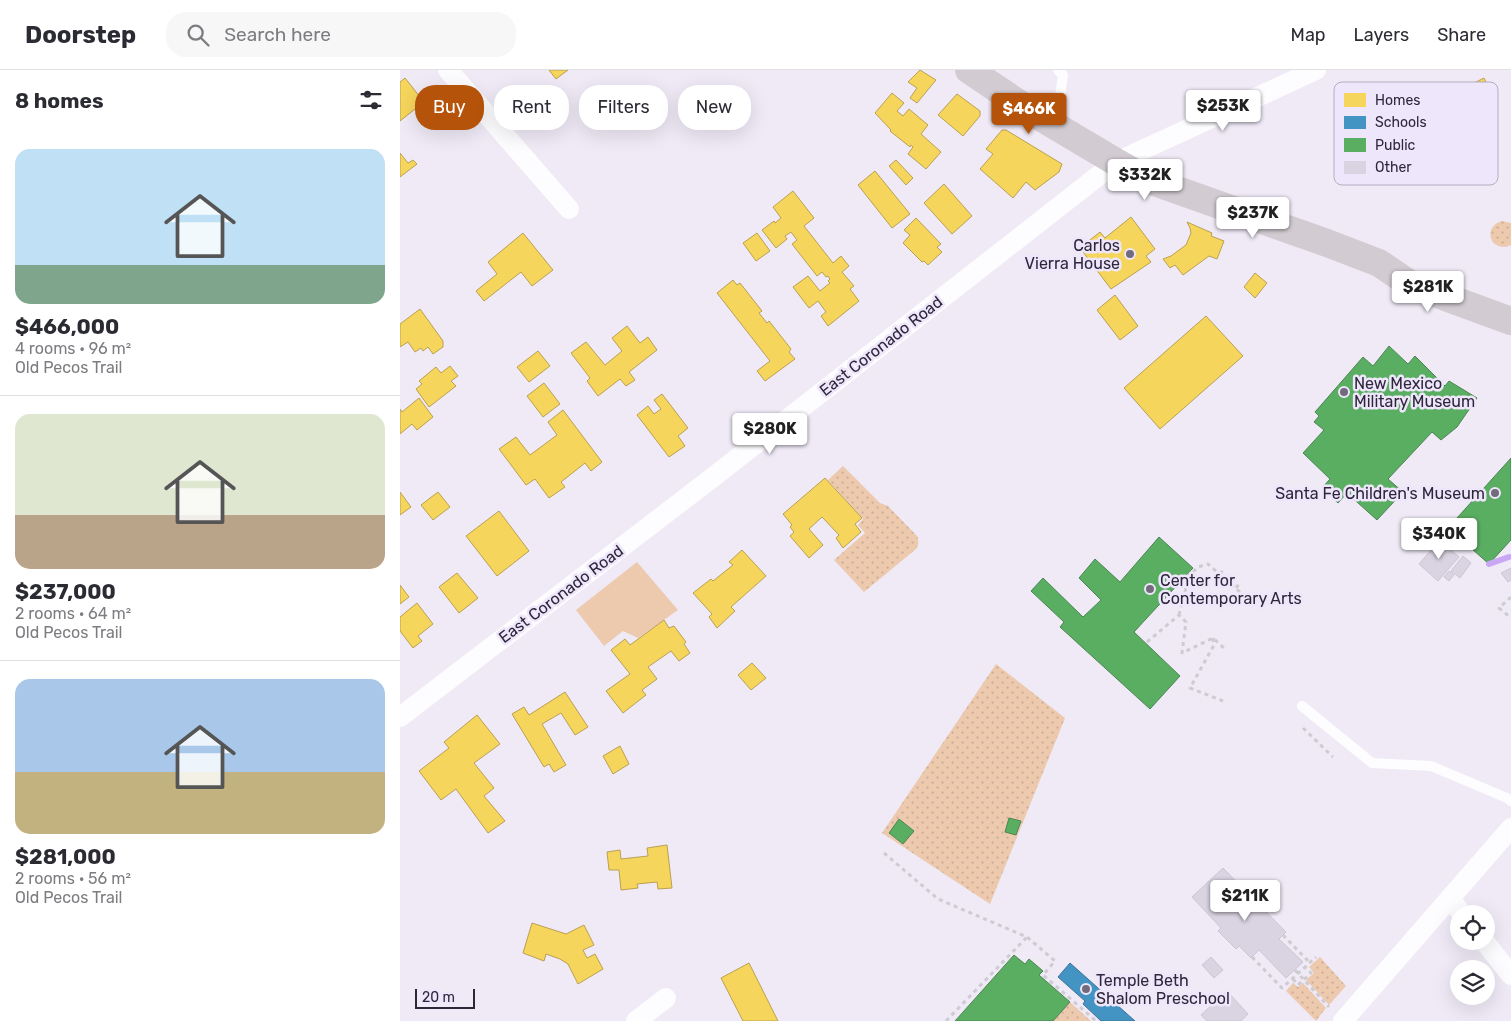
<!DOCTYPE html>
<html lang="en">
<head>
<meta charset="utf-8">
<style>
	:root { --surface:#fff; --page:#f7f7f7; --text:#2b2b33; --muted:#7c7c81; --line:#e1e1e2; --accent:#b45309 }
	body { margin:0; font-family:Rubik,sans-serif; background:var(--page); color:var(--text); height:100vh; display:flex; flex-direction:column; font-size:19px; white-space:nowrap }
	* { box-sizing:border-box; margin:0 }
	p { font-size:16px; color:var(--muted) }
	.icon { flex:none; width:28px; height:28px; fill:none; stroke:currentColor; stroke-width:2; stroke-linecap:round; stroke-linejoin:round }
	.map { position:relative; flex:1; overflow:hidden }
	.panel { display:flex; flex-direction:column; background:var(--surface); width:400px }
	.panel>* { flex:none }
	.hud { position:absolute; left:15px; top:15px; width:475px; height:45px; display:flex; gap:10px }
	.buttons { position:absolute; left:1050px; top:835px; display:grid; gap:10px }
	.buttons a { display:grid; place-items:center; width:45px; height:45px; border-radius:50%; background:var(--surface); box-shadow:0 5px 20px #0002; font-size:25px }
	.scale { position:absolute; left:15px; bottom:12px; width:60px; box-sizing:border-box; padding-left:5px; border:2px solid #2e2639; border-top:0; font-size:14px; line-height:18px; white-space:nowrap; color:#2e2639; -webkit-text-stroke:4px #eee6fa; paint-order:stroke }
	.price { position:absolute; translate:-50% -42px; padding:0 11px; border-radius:5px; background:#fff; color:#222; font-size:16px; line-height:32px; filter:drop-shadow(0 1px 2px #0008) }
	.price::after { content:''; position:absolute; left:50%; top:30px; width:15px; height:11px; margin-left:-8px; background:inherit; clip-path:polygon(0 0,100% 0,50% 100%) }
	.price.current { background:var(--accent); color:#fff }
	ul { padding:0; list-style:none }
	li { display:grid; align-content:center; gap:10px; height:265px; padding:0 15px }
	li+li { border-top:1px solid var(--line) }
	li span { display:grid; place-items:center; height:155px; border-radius:15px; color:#555 }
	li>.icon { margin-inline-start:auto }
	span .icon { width:90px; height:90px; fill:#fffc; stroke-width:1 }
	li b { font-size:21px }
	h2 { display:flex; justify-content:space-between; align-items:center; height:60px; padding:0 15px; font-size:21px }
	.pill { padding:0 18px; border-radius:20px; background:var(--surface); box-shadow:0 5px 20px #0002; font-size:18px; line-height:45px }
	.pill.current { background:var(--accent); color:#fff }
	header { display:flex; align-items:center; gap:30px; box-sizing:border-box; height:70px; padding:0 25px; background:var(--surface); border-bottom:1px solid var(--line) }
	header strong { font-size:24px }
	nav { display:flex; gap:28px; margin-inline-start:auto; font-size:18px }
	.search { width:350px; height:45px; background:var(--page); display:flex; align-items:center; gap:12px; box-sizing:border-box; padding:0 18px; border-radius:20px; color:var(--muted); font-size:19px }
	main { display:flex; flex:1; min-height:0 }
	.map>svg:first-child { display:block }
	.grass { fill:url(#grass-dots) }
	.garden { fill:#edc9ae }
	.homes { fill:#f6d55c; stroke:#baa052 }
	.schools { fill:#4393c3; stroke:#3d729a }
	.public { fill:#5aae61; stroke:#4d8555 }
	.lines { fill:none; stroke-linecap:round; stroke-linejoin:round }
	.stream { stroke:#caa7f5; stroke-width:6 }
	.building { fill:#d9d3e2; stroke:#ccc6d4 }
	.path { stroke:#cdccd0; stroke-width:3; stroke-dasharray:4 4; stroke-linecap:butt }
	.service { stroke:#fdfcfe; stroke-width:10 }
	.minor { stroke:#fdfcfe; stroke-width:20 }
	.secondary { stroke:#d2ccd2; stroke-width:28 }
	.poi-dot { fill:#726b7b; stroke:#eee6fa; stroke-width:2 }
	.labels { text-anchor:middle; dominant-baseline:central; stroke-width:5; stroke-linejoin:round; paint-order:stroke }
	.poi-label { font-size:16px; fill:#2e2639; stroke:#eee6fa; text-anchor:start }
	.street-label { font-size:16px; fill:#2e2639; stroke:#eee6fa }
	.key { fill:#eee6fa; stroke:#b4acc0; stroke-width:1 }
	.key-label { font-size:14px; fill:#2e2639 }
</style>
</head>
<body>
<header>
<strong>Doorstep</strong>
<div class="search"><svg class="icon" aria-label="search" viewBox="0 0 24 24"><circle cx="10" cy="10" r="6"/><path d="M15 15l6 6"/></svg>Search here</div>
<nav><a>Map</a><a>Layers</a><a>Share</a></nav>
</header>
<main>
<section class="panel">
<h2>8 homes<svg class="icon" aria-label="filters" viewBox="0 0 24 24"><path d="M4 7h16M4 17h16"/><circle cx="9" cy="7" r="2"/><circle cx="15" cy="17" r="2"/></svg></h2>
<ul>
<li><span style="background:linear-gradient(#bfe0f5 75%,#7fa58c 0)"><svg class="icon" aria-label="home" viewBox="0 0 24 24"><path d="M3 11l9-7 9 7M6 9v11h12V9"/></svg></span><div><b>$466,000</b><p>4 rooms · 96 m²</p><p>Old Pecos Trail</p></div></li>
<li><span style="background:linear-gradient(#dfe7d0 65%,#b9a48a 0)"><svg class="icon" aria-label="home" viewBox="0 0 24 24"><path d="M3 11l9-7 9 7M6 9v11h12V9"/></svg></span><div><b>$237,000</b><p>2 rooms · 64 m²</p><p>Old Pecos Trail</p></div></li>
<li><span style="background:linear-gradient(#a9c7e8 60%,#c2b280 0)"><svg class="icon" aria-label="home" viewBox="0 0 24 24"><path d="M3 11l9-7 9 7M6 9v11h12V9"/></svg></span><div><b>$281,000</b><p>2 rooms · 56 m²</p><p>Old Pecos Trail</p></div></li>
</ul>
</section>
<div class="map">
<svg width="1111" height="951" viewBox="0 0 1111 951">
	<defs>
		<pattern id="grass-dots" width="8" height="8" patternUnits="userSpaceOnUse" patternTransform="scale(1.25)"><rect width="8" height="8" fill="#edc9ae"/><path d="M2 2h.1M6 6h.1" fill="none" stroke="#ccac96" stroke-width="1.8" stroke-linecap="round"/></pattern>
	</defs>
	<rect width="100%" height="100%" fill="#efeaf6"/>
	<g class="grass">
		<path d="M1102,151l9,2v22c-20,9 -30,-18 -9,-24z"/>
		<path d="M443,396l37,37 8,3 29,30c2,5 2,8 -1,13l-52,43 -30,-32 31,-27 -7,-8 5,-6 -35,-39z"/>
		<path d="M596,594l69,54 -75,186 -108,-71z"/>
		<path d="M920,887l26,29 -17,19 -23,-25 8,-7 -5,-6z"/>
		<path d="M893,913l5,4 5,-4 23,25 -10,13 -30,-30z"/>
		<path d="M670,932l21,19h-38z"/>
	</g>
	<path class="garden" d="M237,492l41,48 -40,28 -15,-7 -19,15 -28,-36z"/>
	<g class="homes">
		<path d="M149,0h19l-12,9z"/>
		<path d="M520,0l16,10 -19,23 -7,-5 7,-10 -9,-6z"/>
		<path d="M5,8l19,24 -24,19v-39z"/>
		<path d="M1084,8l9,20 -24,12 3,7 -14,6 4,11 -21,8 -5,-13 8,-4 -9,-22 12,-4 -3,-9 21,-7 1,4z"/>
		<path d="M492,23l12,10 -7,8 6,5 6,-7 19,16 -7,9 20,18 -15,17 -18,-15 5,-7 -2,-2 -1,2 -20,-16 1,-1 -16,-17z"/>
		<path d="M557,24l23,17v5l-17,20 -25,-21z"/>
		<path d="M602,60h4l56,34 -3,8 -24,18 -9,-8 -13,16 -33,-29 13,-15 -7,-5z"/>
		<path d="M0,83l8,10 5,-3 4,4 -17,13z"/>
		<path d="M496,90l17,18 -7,7 -17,-19z"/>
		<path d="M475,101l35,43 -18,14 -34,-43z"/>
		<path d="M544,114l28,32 -20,18 -28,-31z"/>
		<path d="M393,121l21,27 -10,8 29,37 8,-7 8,10 -7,6 12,14 -4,3 9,12 -31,25 -7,-10 5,-4 -8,-11 -9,7 -16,-21 15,-11 12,15 10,-8 -2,-2 2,-2 -2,-3 -2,1 -4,-5 -5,4 -25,-32 5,-4 -6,-8 -6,4 2,3 -11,9 -14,-18 12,-9 1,2 6,-5 -8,-11z"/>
		<path d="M731,147l24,32 -9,7 5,6 -40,27 -31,-41 20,-16 5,6z"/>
		<path d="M516,148l25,26 -4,3 5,5 -14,13 -4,-4 -2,1 -19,-19 7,-8 -6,-5z"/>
		<path d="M787,152l25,11 -1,3 13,5 -7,18 -8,-3 -26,19 -8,-10 -5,3 -7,-9 8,-3 15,-11 5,-12 -1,-5z"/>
		<path d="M123,163l30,37 -21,16 -11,-14 -37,29 -8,-10 21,-17 -9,-12z"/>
		<path d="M357,163l13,18 -14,10 -13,-18z"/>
		<path d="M855,203l12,10 -12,15 -11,-11z"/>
		<path d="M333,210l4,5 3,-2 22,28 -3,2 8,10 2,-2 22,28 -2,3 6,7 -30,22 -8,-10 13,-10 -53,-68z"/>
		<path d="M715,225l23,31 -18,14 -23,-30z"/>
		<path d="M20,239l23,32v6l-10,7 -5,-7 -5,4 -2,-3 -6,4 -7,-10 -8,5v-23z"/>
		<path d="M806,246l37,40 -83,73 -36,-41z"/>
		<path d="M227,256l13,17 8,-6 9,13 -28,22 6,8 -9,6 -6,-7 -22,17 -11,-15 3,-3 -19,-25 15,-11 19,23 17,-14 -10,-13z"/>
		<path d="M138,281l12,15 -21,16 -12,-15z"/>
		<path d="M50,296l8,10 -7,5 5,5 -27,21 -13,-18 6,-5 -3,-3 17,-14 5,6z"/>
		<path d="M144,313l16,21 -17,13 -16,-21z"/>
		<path d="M262,324l26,34 -10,8 7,10 -16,11 -32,-42 11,-9 6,8 7,-5 -7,-9z"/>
		<path d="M19,328l14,19 -16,13 -5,-6 -12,10v-25l2,3z"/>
		<path d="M163,340l39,52 -11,9 -6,-8 -24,19 4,5 -16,11 -14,-19 -9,6 -27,-36 17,-12 14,18 27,-20 -9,-13z"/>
		<path d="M425,408l37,40 -7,6 6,8 -18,16 -7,-10 3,-3 -17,-18 -13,12 14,16 -14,13 -19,-22 4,-4 -4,-5 2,-2 -9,-11z"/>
		<path d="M0,422l11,15 -11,8z"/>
		<path d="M38,422l12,15 -17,13 -12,-15z"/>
		<path d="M99,441l30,40 -32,25 -31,-40z"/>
		<path d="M342,480l24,26 -35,31 4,4 -18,17 -8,-11 3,-3 -19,-21 18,-14 2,2 20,-16 -4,-3z"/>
		<path d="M57,503l21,25 -19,15 -20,-26z"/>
		<path d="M0,515l9,12 -9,7z"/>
		<path d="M17,533l16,21 -15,12 4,5 -9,7 -13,-17v-14z"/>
		<path d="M264,550l5,8 5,-2 12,16 -2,2 6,9 -11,8 -8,-10 -23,16 9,12 -15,11 4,5 -23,18 -17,-22 24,-17 -19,-24 14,-11 5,6z"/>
		<path d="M352,593l14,15 -15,12 -13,-15z"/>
		<path d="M165,622l23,35 -13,8 -14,-22 -19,11 24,41 -12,7 -5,-8 -5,3 -32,-53 12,-7 5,8z"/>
		<path d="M77,645l23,29 -26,19 20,25 -10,8 21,25 -17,12 -32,-44 -15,11 -22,-29 30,-23 -5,-6z"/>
		<path d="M220,676l9,18 -16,10 -10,-18z"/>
		<path d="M267,775l5,43 -14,1 -1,-7 -20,2 1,4 -17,2 -2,-20h-10l-2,-18 13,-2 1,9 27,-3 -1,-8z"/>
		<path d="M132,853l34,11 18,-9 10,20 -11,5 4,8 8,-4 8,15 -25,15 -10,-20 -8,-5 -14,-5 -2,7 -21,-8z"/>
		<path d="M349,893l29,58h-35l-22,-43z"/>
	</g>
	<path class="schools" d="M670,893l65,58h-34l-18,-17 2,-3 -27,-24z"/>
	<g class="public">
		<path d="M989,276l19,18 7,-8 30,30 4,-5 28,17 -20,29 -16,13 -9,-8 -44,47 15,13 -26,28 -30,-27 -9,10 -16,-15 8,-9 -27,-26 21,-23 -10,-8 5,-6 -4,-4 48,-55 10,9z"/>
		<path d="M1111,388v82l-22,24 -41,-36z"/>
		<path d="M759,467l34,31 -59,64 46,44 -30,33 -90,-82 4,-5 -33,-31 12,-13 40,39 18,-17 -22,-22 16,-19 25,23z"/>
		<path d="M609,748l12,3 -5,14 -11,-3z"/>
		<path d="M499,749l15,12 -11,13 -14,-11z"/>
		<path d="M614,885l11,9 4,-5 14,12 -4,4 31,27 -17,19h-98z"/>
	</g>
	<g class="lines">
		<path class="stream" d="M1089,494l20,-7"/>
	</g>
	<g class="building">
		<path d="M1040,470l19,17 -21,24 -19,-17z"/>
		<path d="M1063,486l8,7 -11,15 -9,-7z"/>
		<path d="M1111,498v12l-3,2 -7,-9z"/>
		<path d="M1049,501l5,4 -5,6 -5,-4z"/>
		<path d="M823,798l63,64 -7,7 24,23 -17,16 -27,-28 -8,8 -12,-12 -3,3 -18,-18 3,-3 -29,-31z"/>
		<path d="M811,887l12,13 -9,8 -12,-13z"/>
		<path d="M827,921l21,23 -7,7h-34l-6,-6z"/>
	</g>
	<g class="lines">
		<g class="path">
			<path d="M820,504l4,-5"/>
			<path d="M787,505l2,1 9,-9 10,-3 43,38 4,-4"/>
			<path d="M836,518l4,-5"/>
			<path d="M1111,527l-12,11 12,10"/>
			<path d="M779,545l10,-39"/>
			<path d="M813,568l1,7 -24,43 33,13"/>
			<path d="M747,572l32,-27 7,7 -4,31 31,-15 12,11"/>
			<path d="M903,658l30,29"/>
			<path d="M484,783l54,46 89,38 28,24 -12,14 53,46"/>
			<path d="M883,865l27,28"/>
			<path d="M852,887l30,31 34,-31"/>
			<path d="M895,900l34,37"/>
			<path d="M893,909l5,6 13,-12 -6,-6"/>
			<path d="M546,951l81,-84"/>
		</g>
		<g class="service">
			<path d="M656,55l7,-50 -5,-5"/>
			<path d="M902,636l70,57 59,3 76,32 4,3"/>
		</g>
		<g class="minor">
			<path d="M48,0l121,139"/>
			<path d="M0,647l312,-239 404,-316 200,-92"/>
			<path d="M1050,828l12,16"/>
			<path d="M1084,871l27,34"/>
			<path d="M236,951l30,-23"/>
			<path d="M943,951l168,-193"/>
		</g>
		<path class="secondary" d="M569,0l61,41 86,51 30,17 181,64 52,20 31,21 101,37"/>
	</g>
	<g class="poi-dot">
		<circle cx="730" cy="184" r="5"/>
		<circle cx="944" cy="322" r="5"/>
		<circle cx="1095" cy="423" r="5"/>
		<circle cx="750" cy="519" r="5"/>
		<circle cx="686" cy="919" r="5"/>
	</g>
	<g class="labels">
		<g class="poi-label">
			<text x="720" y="175" text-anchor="end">Carlos<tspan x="720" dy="18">Vierra House</tspan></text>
			<text x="954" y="313">New Mexico<tspan x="954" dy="18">Military Museum</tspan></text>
			<text x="1085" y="423" text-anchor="end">Santa Fe Children's Museum</text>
			<text x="760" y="510">Center for<tspan x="760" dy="18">Contemporary Arts</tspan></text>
			<text x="696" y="910">Temple Beth<tspan x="696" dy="18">Shalom Preschool</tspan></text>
		</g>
		<g class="street-label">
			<text transform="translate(481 276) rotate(-38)">East Coronado Road</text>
			<text transform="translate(161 524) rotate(-37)">East Coronado Road</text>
		</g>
	</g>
	<rect x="934" y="12" width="164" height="103" rx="8" class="key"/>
	<rect x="944" y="23" width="22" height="14" fill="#f6d55c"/>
	<rect x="944" y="46" width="22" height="13" fill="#4393c3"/>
	<rect x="944" y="68" width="22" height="14" fill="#5aae61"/>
	<rect x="944" y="91" width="22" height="13" fill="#d9d3e2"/>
	<g class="key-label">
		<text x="975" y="35">Homes</text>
		<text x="975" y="57">Schools</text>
		<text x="975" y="80">Public</text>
		<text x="975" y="102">Other</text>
	</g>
</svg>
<div class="buttons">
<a><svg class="icon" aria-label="locate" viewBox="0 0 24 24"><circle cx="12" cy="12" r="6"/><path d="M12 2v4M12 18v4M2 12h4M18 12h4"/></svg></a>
<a><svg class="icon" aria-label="layers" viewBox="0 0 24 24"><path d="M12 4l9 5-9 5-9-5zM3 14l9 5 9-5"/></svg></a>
</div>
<div class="scale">20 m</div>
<b class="price" style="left:823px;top:62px">$253K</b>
<b class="price current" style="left:629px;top:65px">$466K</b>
<b class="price" style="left:745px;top:131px">$332K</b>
<b class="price" style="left:853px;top:169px">$237K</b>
<b class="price" style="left:1028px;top:243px">$281K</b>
<b class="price" style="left:370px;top:385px">$280K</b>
<b class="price" style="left:1039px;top:490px">$340K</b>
<b class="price" style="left:845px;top:852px">$211K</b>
<div class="hud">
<a class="pill current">Buy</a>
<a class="pill">Rent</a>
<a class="pill">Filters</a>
<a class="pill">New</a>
</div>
</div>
</main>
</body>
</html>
